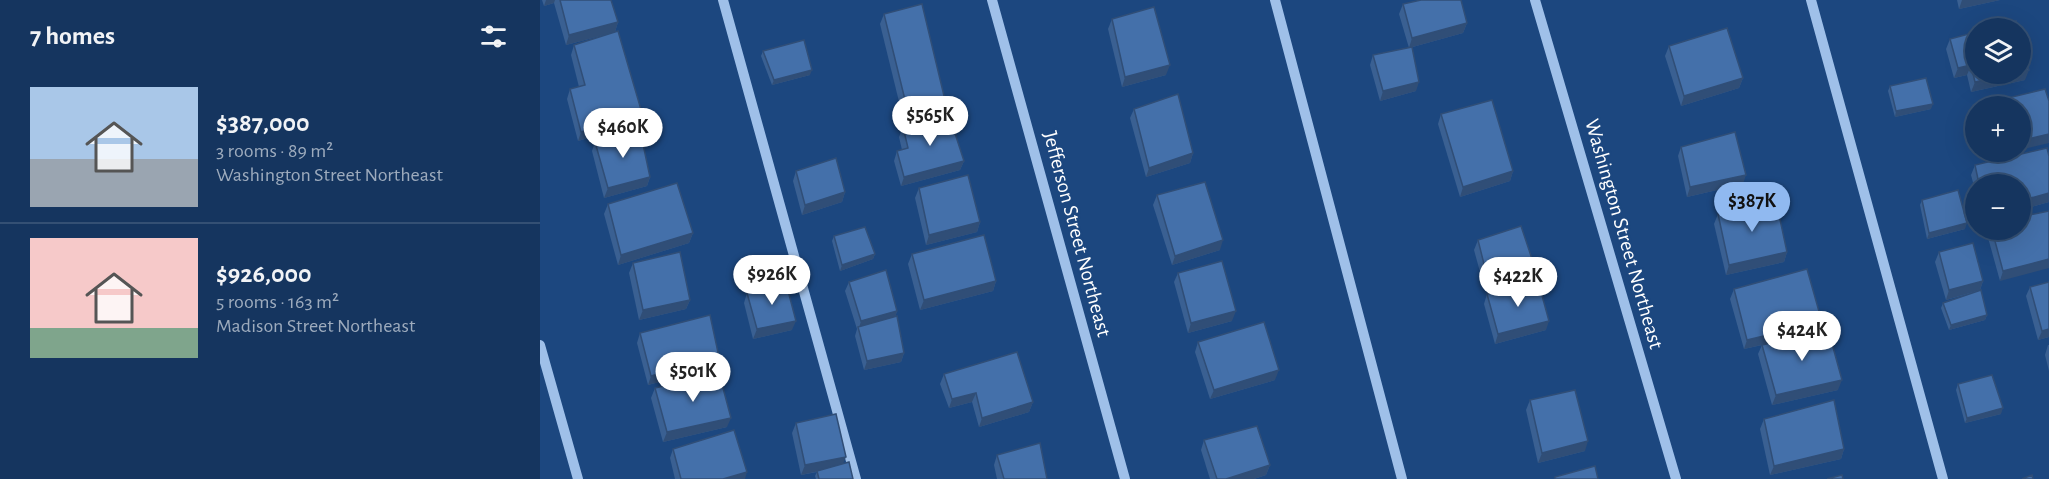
<!DOCTYPE html>
<html lang="en">
<head>
<meta charset="utf-8">
<style>
	:root { --surface:#15355f; --page:#224068; --text:#f1f3f6; --muted:#9dabbd; --line:#345074; --accent:#90b9f0 }
	body { margin:0; font-family:"Alegreya Sans",sans-serif; background:var(--page); color:var(--text); height:100vh; display:flex; flex-direction:column; font-size:22px; white-space:nowrap }
	* { box-sizing:border-box; margin:0 }
	p { font-size:20px; color:var(--muted) }
	.icon { flex:none; width:33px; height:33px; fill:none; stroke:currentColor; stroke-width:2; stroke-linecap:round; stroke-linejoin:round }
	.map { position:relative; flex:1; overflow:hidden }
	.sheet { display:flex; flex-direction:column; background:var(--surface); width:540px }
	.sheet>* { flex:none }
	.fabs { position:absolute; left:1425px; top:18px; display:grid; gap:12px }
	.fabs a { display:grid; place-items:center; width:66px; height:66px; border-radius:50%; background:var(--surface); box-shadow:0 6px 24px #0002,0 0 0 2px var(--line); font-size:30px }
	.price { position:absolute; translate:-50% -51px; padding:0 14px; border-radius:21px; background:#fff; color:#222; font-size:20px; line-height:39px; filter:drop-shadow(0 2px 3px #0008) }
	.price::after { content:''; position:absolute; left:50%; top:36px; width:18px; height:14px; margin-left:-9px; background:inherit; clip-path:polygon(0 0,100% 0,50% 100%) }
	.price.current { background:var(--accent); color:#111 }
	ul { padding:0; list-style:none }
	li { display:flex; align-items:center; gap:18px; height:150px; padding:0 30px }
	li+li { border-top:2px solid var(--line) }
	li span { display:grid; place-items:center; flex:none; width:168px; height:120px; border-radius:0px; color:#555 }
	li>.icon { margin-inline-start:auto }
	span .icon { width:72px; height:72px; fill:#fffc; stroke-width:1 }
	li b { font-size:26px }
	h2 { display:flex; justify-content:space-between; align-items:center; height:72px; padding:0 30px; font-size:26px }
	main { display:flex; flex:1; min-height:0 }
	.map>svg:first-child { display:block }
	.lines { fill:none; stroke-linecap:round; stroke-linejoin:round }
	.minor { stroke:#9fc0e9; stroke-width:10 }
	.wall { fill:#3a6092 }
	.shaded-wall { fill:#304e77 }
	.building { fill:#4470aa; stroke:#304e77; stroke-width:1.5 }
	.labels { text-anchor:middle; dominant-baseline:central; stroke-width:4.5; stroke-linejoin:round; paint-order:stroke }
	.street-label { font-size:21px; fill:#fff; stroke:#1c477f }
</style>
</head>
<body>
<main>
<section class="sheet">
<h2>7 homes<svg class="icon" aria-label="filters" viewBox="0 0 24 24"><path d="M4 7h16M4 17h16"/><circle cx="9" cy="7" r="2"/><circle cx="15" cy="17" r="2"/></svg></h2>
<ul>
<li><span style="background:linear-gradient(#a9c7e8 60%,#9aa5b1 0)"><svg class="icon" aria-label="home" viewBox="0 0 24 24"><path d="M3 11l9-7 9 7M6 9v11h12V9"/></svg></span><div><b>$387,000</b><p>3 rooms · 89 m²</p><p>Washington Street Northeast</p></div></li>
<li><span style="background:linear-gradient(#f6c9c9 75%,#7fa58c 0)"><svg class="icon" aria-label="home" viewBox="0 0 24 24"><path d="M3 11l9-7 9 7M6 9v11h12V9"/></svg></span><div><b>$926,000</b><p>5 rooms · 163 m²</p><p>Madison Street Northeast</p></div></li>
</ul>
</section>
<div class="map">
<svg width="1509" height="479" viewBox="0 0 1509 479">
	<rect width="100%" height="100%" fill="#1c477f"/>
	<g class="lines">
		<g class="minor">
			<path d="M183,0l133,479"/>
			<path d="M452,0l133,479"/>
			<path d="M735,0l127,479"/>
			<path d="M995,0l141,479"/>
			<path d="M1271,0l132,479"/>
			<path d="M0,345l38,134"/>
		</g>
	</g>
	<g class="wall">
		<path d="M2,0h69l7,22 -3,10 -49,13 -12,-42 -10,3z"/>
		<path d="M1417,0h43l-41,9z"/>
		<path d="M863,4l64,19 -4,10 -54,15 7,43 -36,10 -10,-36 3,-10 36,-7 -10,-34z"/>
		<path d="M344,14l58,96 -39,8 -23,-94z"/>
		<path d="M572,19l54,56 -44,12 -14,-58z"/>
		<path d="M1410,39l75,41 -54,12 -4,-17 -13,3 -8,-29z"/>
		<path d="M34,45l68,68 -3,10 -61,18 -11,-42 3,-10 9,-2 -8,-32z"/>
		<path d="M1129,46l74,32 -4,10 -58,18 -16,-50z"/>
		<path d="M223,51l47,24 -38,10 -11,-29z"/>
		<path d="M1350,86l41,23 -36,8 -7,-26z"/>
		<path d="M594,109l59,44 -3,10 -44,14 -16,-59z"/>
		<path d="M901,114l72,57 -3,10 -50,16 -22,-73z"/>
		<path d="M363,127l61,34 -4,9 -59,16 -7,-25 3,-10 5,-1 -3,-13z"/>
		<path d="M55,142l55,35 -3,9 -43,12 -12,-47z"/>
		<path d="M1141,147l62,37 -56,13 -9,-41z"/>
		<path d="M1509,156v46l-29,8v-26h-44v10l-5,-19 4,-10z"/>
		<path d="M256,171l49,21 -3,10 -40,13 -9,-34z"/>
		<path d="M379,188l61,34 -3,10 -51,13 -11,-47z"/>
		<path d="M617,195l63,55 -48,15 -19,-60z"/>
		<path d="M1382,200l43,29 -38,10 -7,-34z"/>
		<path d="M68,204l85,29 -4,10 -71,22 -14,-51z"/>
		<path d="M1178,214l69,38 -3,10 -58,13 -12,-51z"/>
		<path d="M1449,230h31l-20,51 -13,-47z"/>
		<path d="M294,236l41,18 -2,5 -33,12 -8,-30z"/>
		<path d="M938,240l53,37 -46,13 -11,-40z"/>
		<path d="M1399,252l44,29 -3,9 7,25 -2,5 -36,10 -8,-22 2,-5 36,-12 -33,9 -11,-38z"/>
		<path d="M372,254l84,27 -3,10 -73,19 -12,-46z"/>
		<path d="M93,263l57,37 -4,9 -47,11 -10,-47z"/>
		<path d="M638,273l54,48 -44,12 -14,-51z"/>
		<path d="M309,282l48,29 -2,6 9,36 -3,9 -37,8 -9,-34 2,-7 -12,-38z"/>
		<path d="M1490,287l19,50 -11,3 -12,-44z"/>
		<path d="M1194,289l84,43 20,58 -66,15 -14,-51 4,-9 -18,4 -14,-50z"/>
		<path d="M207,293l45,37 -39,9 -9,-36z"/>
		<path d="M947,294l59,36 -51,14 -11,-40z"/>
		<path d="M100,333l76,34 -68,18 -11,-42z"/>
		<path d="M658,342l77,38 -65,19 -15,-47z"/>
		<path d="M1508,345h1v26l-4,-16z"/>
		<path d="M404,374l89,28 -4,10 -50,15 -7,-25 -23,6 -9,-24z"/>
		<path d="M1418,384l43,30 -36,9 -9,-33z"/>
		<path d="M115,388l72,39 -64,15 -12,-44z"/>
		<path d="M990,400l55,51 -47,12 -12,-53z"/>
		<path d="M1224,419l80,30 -3,10 -71,16 -10,-46z"/>
		<path d="M256,423l47,41 10,15h-37l-1,-3 2,-4 -16,3 -9,-42z"/>
		<path d="M664,440l66,25 -4,10 -12,4h-44l-9,-29z"/>
		<path d="M133,449l72,30h-70l-5,-21z"/>
		<path d="M457,455l50,24h-50l-3,-14z"/>
	</g>
	<g class="shaded-wall">
		<path d="M6,0h9l-1,3 -10,3z"/>
		<path d="M1422,0h38l-41,9z"/>
		<path d="M78,22l-3,10 -49,13 3,-10z"/>
		<path d="M927,23l-4,10 -54,15 3,-10z"/>
		<path d="M630,65l-4,10 -44,12 3,-10z"/>
		<path d="M1431,65l-4,10 -13,3 4,-10z"/>
		<path d="M272,70l-2,5 -38,10 2,-5z"/>
		<path d="M1489,70l-4,10 -54,12 4,-10 37,-8h8v-2z"/>
		<path d="M1203,78l-4,10 -58,18 3,-10z"/>
		<path d="M879,82l-3,9 -36,10 3,-10z"/>
		<path d="M405,100l-3,10 -39,8 4,-10z"/>
		<path d="M1393,104l-2,5 -36,8 1,-6z"/>
		<path d="M102,113l-3,10 -61,18 3,-9z"/>
		<path d="M1509,134v9l-29,7v-9z"/>
		<path d="M1460,152h13l-14,3z"/>
		<path d="M653,153l-3,10 -44,14 3,-9z"/>
		<path d="M424,161l-4,9 -59,16 3,-9z"/>
		<path d="M973,171l-3,10 -50,16 3,-10z"/>
		<path d="M1206,175l-3,9 -56,13 3,-10z"/>
		<path d="M110,177l-3,9 -43,12 4,-10z"/>
		<path d="M305,192l-3,10 -40,13 3,-10z"/>
		<path d="M1509,193v9l-29,8v-9z"/>
		<path d="M440,222l-3,10 -51,13 3,-10z"/>
		<path d="M1427,223l-2,6 -38,10 2,-6z"/>
		<path d="M153,233l-4,10 -71,22 3,-10z"/>
		<path d="M683,240l-3,10 -48,15 3,-9z"/>
		<path d="M1247,252l-3,10 -58,13 3,-10z"/>
		<path d="M335,254l-2,5 -33,12 2,-6z"/>
		<path d="M1509,259v9l-49,13 3,-10z"/>
		<path d="M995,268l-4,9 -46,13 3,-10z"/>
		<path d="M456,281l-3,10 -73,19 4,-10z"/>
		<path d="M1443,281l-3,9 -34,10 3,-10z"/>
		<path d="M150,300l-4,9 -47,11 4,-10z"/>
		<path d="M357,311l-3,10 -35,7 2,-7z"/>
		<path d="M696,311l-4,10 -44,12 3,-10z"/>
		<path d="M1447,315l-2,5 -36,10 2,-5z"/>
		<path d="M256,321l-4,9 -39,9 4,-10z"/>
		<path d="M1009,321l-3,9 -51,14 3,-10z"/>
		<path d="M1282,322l-4,10 -74,17 3,-9z"/>
		<path d="M1509,329v8l-11,3 4,-9z"/>
		<path d="M364,353l-3,9 -37,8 3,-9z"/>
		<path d="M179,357l-3,10 -68,18 3,-9z"/>
		<path d="M739,370l-4,10 -65,19 4,-9z"/>
		<path d="M1302,380l-4,10 -66,15 4,-10z"/>
		<path d="M436,393l-4,9 -23,6 3,-9z"/>
		<path d="M493,402l-4,10 -50,15 3,-9z"/>
		<path d="M1463,408l-2,6 -36,9 2,-5z"/>
		<path d="M191,418l-4,9 -64,15 4,-10z"/>
		<path d="M1048,441l-3,10 -47,12 4,-10z"/>
		<path d="M1304,449l-3,10 -71,16 4,-9z"/>
		<path d="M306,457l-4,9 -41,9 4,-10z"/>
		<path d="M730,465l-4,10 -12,4h-28z"/>
		<path d="M207,472l-2,7h-22z"/>
	</g>
	<g class="building">
		<path d="M20,0h51l7,22 -49,13z"/>
		<path d="M881,0h40l6,23 -55,15 -9,-34z"/>
		<path d="M382,4l23,96 -38,8 -23,-94z"/>
		<path d="M614,7l16,58 -45,12 -13,-58z"/>
		<path d="M1476,21l1,7h-28z"/>
		<path d="M1187,28l16,50 -59,18 -15,-50z"/>
		<path d="M78,31l24,82 -61,19 -11,-43 15,-4 -11,-40z"/>
		<path d="M1436,32v42h36l-37,8 -4,-17 -13,3 -8,-29z"/>
		<path d="M264,40l8,30 -38,10 -11,-29z"/>
		<path d="M1480,40l9,30 -9,2z"/>
		<path d="M872,47l7,35 -36,9 -10,-36z"/>
		<path d="M1386,78l7,26 -37,7 -6,-25z"/>
		<path d="M1505,89l4,12v33l-29,7v-35h-28l-1,-4z"/>
		<path d="M638,94l15,59 -44,15 -15,-59z"/>
		<path d="M952,100l21,71 -50,16 -22,-73z"/>
		<path d="M409,115l15,46 -60,16 -7,-26 11,-3 -5,-21z"/>
		<path d="M100,130l10,47 -42,11 -13,-46z"/>
		<path d="M1195,132l11,43 -56,12 -9,-40z"/>
		<path d="M1507,148l2,8v37l-29,8v-17h-41l-4,-19z"/>
		<path d="M296,158l9,34 -40,13 -9,-34z"/>
		<path d="M428,175l12,47 -51,13 -10,-47z"/>
		<path d="M665,182l18,58 -48,16 -18,-61z"/>
		<path d="M137,183l16,50 -72,22 -13,-51z"/>
		<path d="M1418,190l9,33 -38,10 -7,-33z"/>
		<path d="M1236,201l11,51 -58,13 -11,-51z"/>
		<path d="M1509,211v48l-46,12 -11,-41h28v-13z"/>
		<path d="M981,226l14,42 -47,12 -10,-40z"/>
		<path d="M325,227l10,27 -33,11 -8,-29z"/>
		<path d="M444,235l12,46 -72,19 -12,-46z"/>
		<path d="M1433,243l10,38 -34,9 -10,-38z"/>
		<path d="M140,252l10,48 -47,10 -10,-47z"/>
		<path d="M682,261l14,50 -45,12 -13,-50z"/>
		<path d="M1267,269l15,53 -75,18 -13,-51z"/>
		<path d="M346,270l11,41 -36,10 -12,-39z"/>
		<path d="M998,281l11,40 -51,13 -11,-40z"/>
		<path d="M1509,282v47l-7,2 -12,-44z"/>
		<path d="M246,283l10,38 -39,8 -10,-36z"/>
		<path d="M1441,290l6,25 -36,10 -8,-22z"/>
		<path d="M170,315l9,42 -68,19 -11,-43z"/>
		<path d="M357,316l7,37 -37,8 -9,-34z"/>
		<path d="M724,322l15,48 -65,20 -16,-48z"/>
		<path d="M1288,329l14,51 -66,15 -14,-50z"/>
		<path d="M477,352l16,50 -51,16 -6,-25 -24,6 -8,-25z"/>
		<path d="M179,373l12,45 -64,14 -12,-44z"/>
		<path d="M1452,375l11,33 -36,10 -9,-34z"/>
		<path d="M1035,390l13,51 -46,12 -12,-53z"/>
		<path d="M1294,400l10,49 -70,17 -10,-47z"/>
		<path d="M296,414l10,43 -41,8 -9,-42z"/>
		<path d="M717,426l13,39 -44,14h-9l-13,-39z"/>
		<path d="M194,430l13,42 -24,7h-42l-8,-30z"/>
		<path d="M500,443l7,36h-43l-7,-24z"/>
		<path d="M309,462l4,17h-34l-2,-8z"/>
		<path d="M1055,466l3,13h-43v-2z"/>
		<path d="M1302,475l1,4h-16z"/>
		<path d="M1492,475l1,4h-11z"/>
	</g>
	<g class="labels">
		<g class="street-label">
			<text transform="translate(537 234) rotate(75)">Jefferson Street Northeast</text>
			<text transform="translate(1084 234) rotate(74)">Washington Street Northeast</text>
		</g>
	</g>
</svg>
<div class="fabs">
<a><svg class="icon" aria-label="layers" viewBox="0 0 24 24"><path d="M12 4l9 5-9 5-9-5zM3 14l9 5 9-5"/></svg></a>
<a>+</a>
<a>−</a>
</div>
<b class="price" style="left:390px;top:147px">$565K</b>
<b class="price" style="left:83px;top:159px">$460K</b>
<b class="price current" style="left:1212px;top:233px">$387K</b>
<b class="price" style="left:232px;top:306px">$926K</b>
<b class="price" style="left:978px;top:308px">$422K</b>
<b class="price" style="left:1262px;top:362px">$424K</b>
<b class="price" style="left:153px;top:403px">$501K</b>
</div>
</main>
</body>
</html>
